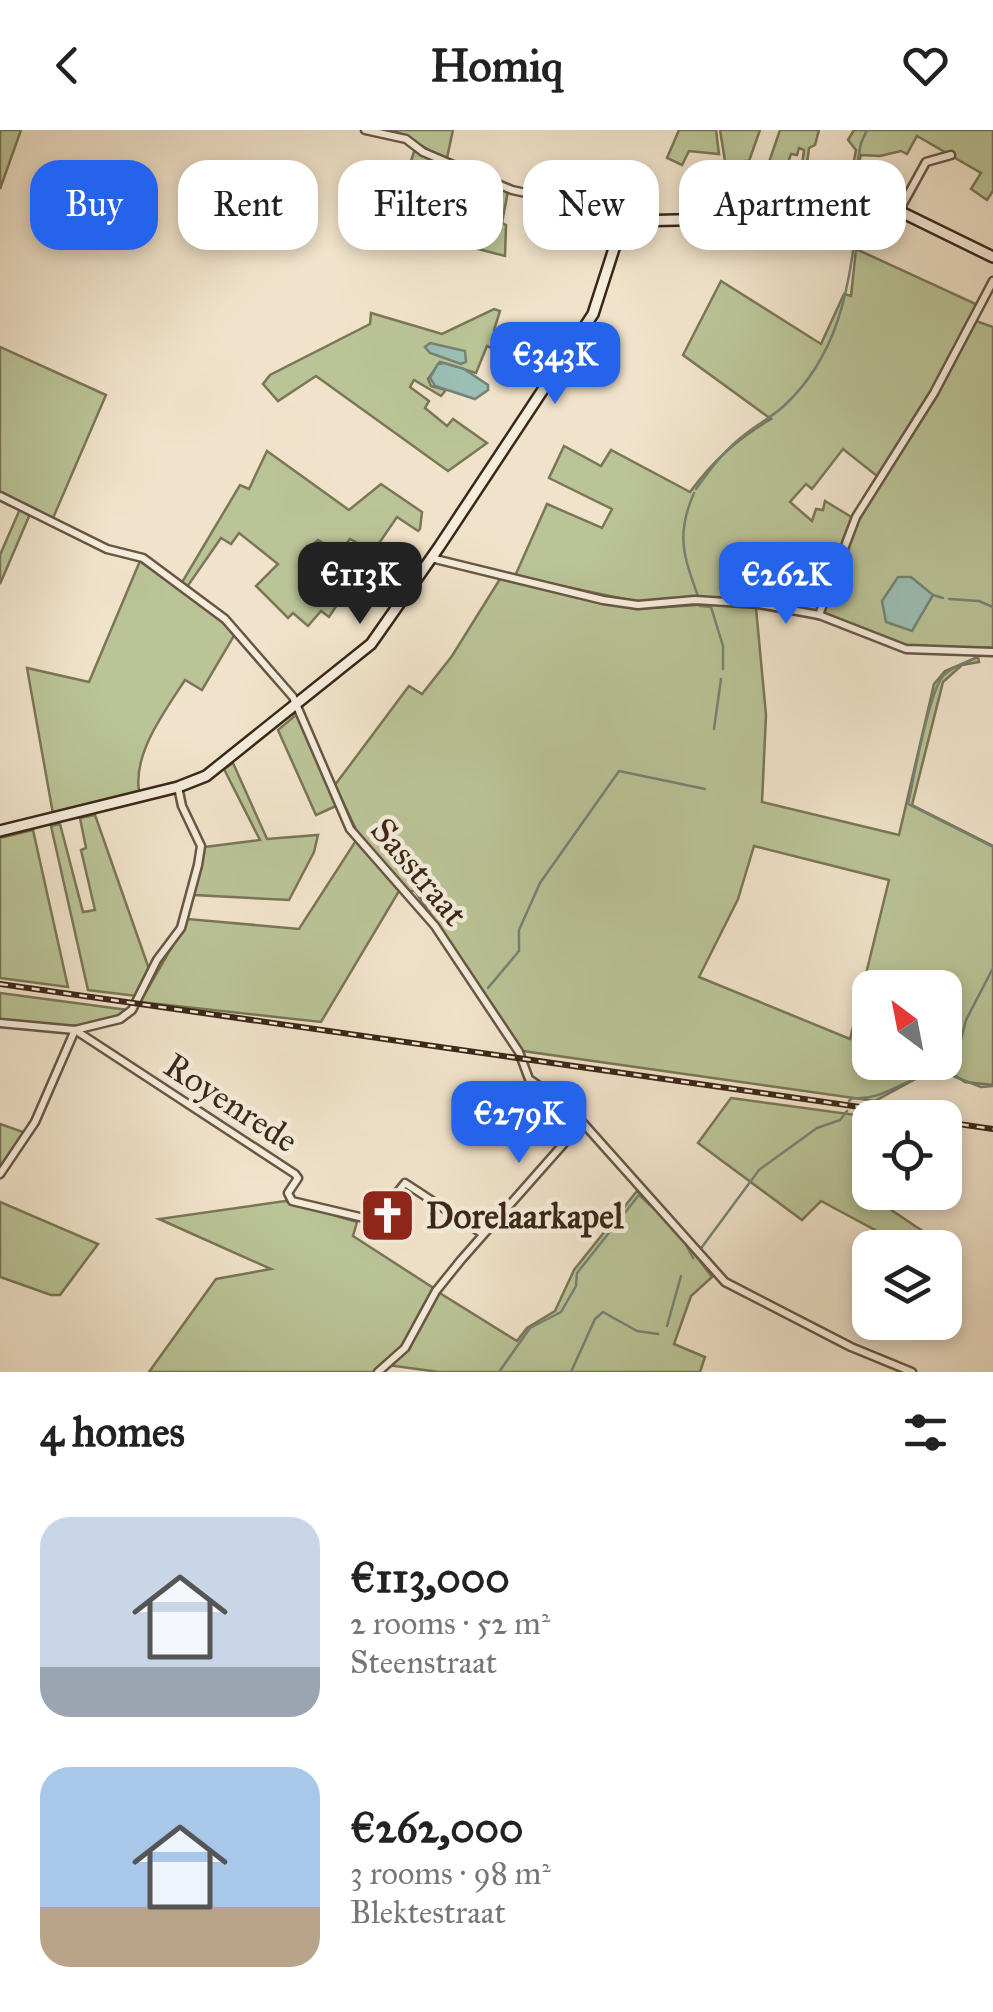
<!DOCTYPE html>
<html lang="en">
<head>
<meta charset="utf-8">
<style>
	:root { --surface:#fff; --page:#f2f2f2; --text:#222; --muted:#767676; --accent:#2563eb }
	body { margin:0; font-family:"IM FELL Great Primer",serif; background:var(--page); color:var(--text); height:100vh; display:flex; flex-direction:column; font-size:38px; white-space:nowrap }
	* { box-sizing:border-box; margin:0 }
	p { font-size:32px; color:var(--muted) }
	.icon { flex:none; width:55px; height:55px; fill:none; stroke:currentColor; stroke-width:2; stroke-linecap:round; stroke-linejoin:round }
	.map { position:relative; height:1242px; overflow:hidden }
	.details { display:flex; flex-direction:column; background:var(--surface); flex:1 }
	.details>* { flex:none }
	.hud { position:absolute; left:30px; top:30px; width:935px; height:90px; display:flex; gap:20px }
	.needle { width:65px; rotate:328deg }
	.fabs { position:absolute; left:852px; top:840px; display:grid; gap:20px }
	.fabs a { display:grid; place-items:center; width:110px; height:110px; border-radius:20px; background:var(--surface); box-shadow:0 5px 15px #0003; font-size:50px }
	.price { position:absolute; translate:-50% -85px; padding:0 22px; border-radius:20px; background:var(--accent); color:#fff; font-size:32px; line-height:65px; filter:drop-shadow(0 2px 5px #0008) }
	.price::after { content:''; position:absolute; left:50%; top:60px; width:30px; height:22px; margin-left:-15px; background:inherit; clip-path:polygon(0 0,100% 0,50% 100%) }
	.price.on { background:#222; color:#fff }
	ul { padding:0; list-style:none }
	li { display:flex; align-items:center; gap:30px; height:250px; padding:0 40px }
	li span { display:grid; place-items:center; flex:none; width:280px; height:200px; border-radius:30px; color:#555 }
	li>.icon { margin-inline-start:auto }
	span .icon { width:120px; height:120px; fill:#fffc; stroke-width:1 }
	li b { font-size:42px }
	h2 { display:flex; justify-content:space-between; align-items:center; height:120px; padding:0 40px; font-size:42px }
	.pill { padding:0 35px; border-radius:30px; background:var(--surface); box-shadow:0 5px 15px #0003; font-size:35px; line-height:90px }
	.pill.on { background:var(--accent); color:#fff }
	header { display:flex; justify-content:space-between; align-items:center; height:130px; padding:0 40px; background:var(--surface); font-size:45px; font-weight:700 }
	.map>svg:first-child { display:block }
	.green { fill:#bac497; stroke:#7a7657; stroke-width:2.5; fill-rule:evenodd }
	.water { fill:#9bbeb5; stroke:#758276; stroke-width:2.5 }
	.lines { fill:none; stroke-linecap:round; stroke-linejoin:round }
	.stream { stroke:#758276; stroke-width:2.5 }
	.street-casing { stroke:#685644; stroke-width:11 }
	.secondary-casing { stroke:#3b2717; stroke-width:14 }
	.street { stroke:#f6eddd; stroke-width:6 }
	.secondary { stroke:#f6eddd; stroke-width:9 }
	.rail-casing { stroke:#3b2717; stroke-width:6 }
	.rail { stroke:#f6eddd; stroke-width:2.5; stroke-dasharray:8; stroke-linecap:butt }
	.labels { text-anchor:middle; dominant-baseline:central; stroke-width:9; stroke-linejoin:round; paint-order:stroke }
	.street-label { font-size:35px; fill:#3b2717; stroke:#f6eddd }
	.poi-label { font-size:35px; font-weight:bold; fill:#3b2717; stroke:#f6eddd; text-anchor:start }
</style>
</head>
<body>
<header><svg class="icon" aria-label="back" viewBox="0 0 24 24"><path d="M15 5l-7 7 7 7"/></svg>Homiq<svg class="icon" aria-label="heart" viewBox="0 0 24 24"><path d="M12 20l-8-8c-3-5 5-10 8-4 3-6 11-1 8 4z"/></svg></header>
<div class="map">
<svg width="993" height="1242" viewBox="0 0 993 1242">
	<rect width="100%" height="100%" fill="#f1e3cb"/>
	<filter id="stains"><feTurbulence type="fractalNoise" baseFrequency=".002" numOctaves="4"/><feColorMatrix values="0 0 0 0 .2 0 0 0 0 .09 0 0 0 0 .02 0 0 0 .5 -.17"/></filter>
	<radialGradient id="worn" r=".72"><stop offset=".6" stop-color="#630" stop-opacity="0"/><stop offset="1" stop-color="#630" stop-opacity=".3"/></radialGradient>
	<g class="green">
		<path d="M0,0h21l-21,59z"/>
		<path d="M391,0h62l-6,28c-21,-6 -35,-22 -56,-28z"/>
		<path d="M679,0h37l3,24 -30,-3 -7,14 -15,-7z"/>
		<path d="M720,0h40l-11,31h-4l-5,13 -13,-1z"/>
		<path d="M780,0h39l-4,15 -6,3 -4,31 15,4 -2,6 -19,-2 5,-37 -5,-2 -2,7 -6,-1 -5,15 -17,-7z"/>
		<path d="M854,0h139v61l-6,9 -16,-11 10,-16 -64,-37 -10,18 -6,-3 -21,5 -19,-1 -11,40 -21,-4 1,-8 19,2 7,-35 -8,-10z"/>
		<path d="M415,19c29,18 62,27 93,42l-6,32 4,2 -1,31 -116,-30z"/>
		<path d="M856,119l122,56 -46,88 -55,83 -34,-27 -31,40 -6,-5 -16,18 22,19 4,-12 7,1 2,-9 28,17 -36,94 -59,-11 -58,-4 -57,6 -128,-27 32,-72 55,24 10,-19 -63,-31 15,-32 37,20 10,-16 79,42c24,-32 47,-53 81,-73l-88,-64 38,-74 100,63 23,-50 7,2z"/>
		<path d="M494,179l6,2 -6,19 28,12 32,20 -9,11 -58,-27 -11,27 -36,-11 -12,17 3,7 15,4 -5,6 -27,-16 -4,7 19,14 -4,7 22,18 6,-7 34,24 -39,28 -132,-95 -38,25 -15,-17 7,-9 100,-51 1,-11 71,21z"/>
		<path d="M976,191l17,6v321l-90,-2 -81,-33 34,-91 26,-45 39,-58z"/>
		<path d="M0,217l106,48 -53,123 -53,-26z"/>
		<path d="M267,321l82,59 32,-26 41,28 -2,17 -2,2 -21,-14 -24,35 -23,-13 -10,14 -22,-13 -10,9 3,3 -7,13 44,23 -19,29 -8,-6 -13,15 -15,-13 -5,5 -32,-32 22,-22 -39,-31 -8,11 -10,-6 -34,49 -6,-3 59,-99 9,4z"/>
		<path d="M20,379l10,5 -30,70v-29z"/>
		<path d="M140,431l77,56 18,17 -33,56 -17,-10c-20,31 -52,73 -46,111l-86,23 -26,-146 62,14z"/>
		<path d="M500,449l136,30 77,-5 43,4 10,107 -4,87 137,33 35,-151 11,-13 33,-14 1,5 -17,3 -19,17 -31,123 81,41v239l-28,-3 -14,-9 -21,-2 -55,30 -352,-50 -108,-160h-16l-78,131 -181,-20 48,-83 111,10 60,-93 -24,-51 74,-99 13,8 30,-38zM754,716l135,34 -39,159 -151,-62 39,-78zM870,858h75v74h-75z"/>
		<path d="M298,583l38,93 -20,9 -38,-85z"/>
		<path d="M233,633l34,76 51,-4 -4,17 -25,48 -95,-5 11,-48 55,-7 -36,-71z"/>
		<path d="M95,685l54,154 -13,27 -48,-6 -37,-164 9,-2 23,88 12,-2 -14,-60 5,-2 -6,-30z"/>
		<path d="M33,700l35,157 -68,-9v-140z"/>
		<path d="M0,863l128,17 -3,4 -44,13 -81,-6z"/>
		<path d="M731,968l140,19 -1,26 -16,42 85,57 -36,3 -82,-44 -19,19 -104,-77z"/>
		<path d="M0,994l26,9 -26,35z"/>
		<path d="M637,1061l43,44 32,42 -21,19 -17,48 31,13 -5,15h-261l-52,-7 11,-8 40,-65 79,49 10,-13 28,-17 19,-41z"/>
		<path d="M285,1071l72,21 -4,14 82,53 -32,57 -27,26h-227l67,-93 55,-10 -112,-50z"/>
		<path d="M0,1072l98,42 -38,51h-9l-51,-18z"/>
	</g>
	<g class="water">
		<path d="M430,213l35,8 1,11 -5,2 -31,-11 -5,-6z"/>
		<path d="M444,233l20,6 24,16v5l-13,9 -40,-13 -5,-8 8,-14z"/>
		<path d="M898,447h13l22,18 -21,36 -26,-9 -4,-21z"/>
	</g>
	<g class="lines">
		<g class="stream">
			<path d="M852,62l9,-49 6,-13"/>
			<path d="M696,359c16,-22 30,-41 52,-57 13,-10 27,-17 38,-28 50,-48 63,-111 70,-177"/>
			<path d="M694,363c-18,41 -11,62 4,103"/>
			<path d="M933,465l10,3"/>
			<path d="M949,469l30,2 14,6"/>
			<path d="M698,473l2,3 11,1 12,39v23"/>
			<path d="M979,526c-11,6 -26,10 -35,19 -14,12 -31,106 -36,129l85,43"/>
			<path d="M714,599l7,-50"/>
			<path d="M488,858l31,-37v-21l21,-47 79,-112 86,18"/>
			<path d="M953,946l28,11 12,-1"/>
			<path d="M849,971l3,-3c38,4 60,-31 100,-23l14,-55 27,-52"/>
			<path d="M682,1107l11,21"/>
			<path d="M702,1117l57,-77 58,-42 23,-8 7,-9"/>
			<path d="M667,1196l14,-50"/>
			<path d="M499,1242l31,-44 31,-16 15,-26 1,-13 62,-78 24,22"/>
			<path d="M571,1242l24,-53 8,-7 34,19 21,3"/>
		</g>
		<defs>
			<g id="street">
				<path d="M365,0l41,9 17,13 89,38 106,23 13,8"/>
				<path d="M899,81l27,-49 25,-7"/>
				<path d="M0,366l107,53 36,9 82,61 68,78 57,132 85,97 84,126 10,27 38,26 158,177 126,65 61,25"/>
				<path d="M431,428l172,42 35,5 57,-5 64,4 60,11 87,34 87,3"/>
				<path d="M819,485l37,-98 78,-124 59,-112"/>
				<path d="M0,893l75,7 45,-11 12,-9 25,-50 24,-32 17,-63 3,-19 -19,-40 -4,-19"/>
				<path d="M75,900l220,144 3,4 -10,15 4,8 72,17 14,-1 27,-34 78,51"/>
				<path d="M0,1044l35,-52 40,-92"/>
				<path d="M378,1242l27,-24 31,-57 25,-31 121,-137"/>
			</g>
			<path id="secondary" d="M0,701l178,-44 28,-11 165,-132 68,-97 154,-233 26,-81 13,-12 89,-2 66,-23 19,-2 93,17 94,46"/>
		</defs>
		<use href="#street" class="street-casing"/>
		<use href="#secondary" class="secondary-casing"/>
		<use href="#street" class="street"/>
		<use href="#secondary" class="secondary"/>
		<defs>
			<g id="rail">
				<path d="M0,854l937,134"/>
				<path d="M945,992l48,7"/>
			</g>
		</defs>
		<use href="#rail" class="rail-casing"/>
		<use href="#rail" class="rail"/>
	</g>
	<defs>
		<symbol id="church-square" viewBox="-11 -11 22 22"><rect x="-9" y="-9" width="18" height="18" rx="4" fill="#8f2418" stroke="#f6eddd"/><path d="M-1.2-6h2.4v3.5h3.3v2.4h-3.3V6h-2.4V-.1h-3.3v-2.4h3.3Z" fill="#fff"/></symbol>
	</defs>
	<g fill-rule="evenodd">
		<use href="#church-square" x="356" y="1054" width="63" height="63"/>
	</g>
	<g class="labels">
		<g class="street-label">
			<text transform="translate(419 742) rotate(50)">Sasstraat</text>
			<text transform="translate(231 973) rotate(33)">Royenrede</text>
		</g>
		<g class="poi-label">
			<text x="426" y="1086">Dorelaarkapel</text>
		</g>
	</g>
	<rect width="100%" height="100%" filter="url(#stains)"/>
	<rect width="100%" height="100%" fill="url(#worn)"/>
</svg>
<div class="fabs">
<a><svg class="needle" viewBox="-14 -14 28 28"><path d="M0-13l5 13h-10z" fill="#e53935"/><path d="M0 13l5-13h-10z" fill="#767676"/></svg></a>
<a><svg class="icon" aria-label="locate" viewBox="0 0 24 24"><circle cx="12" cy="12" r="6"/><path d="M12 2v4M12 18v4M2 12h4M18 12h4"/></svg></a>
<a><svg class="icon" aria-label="layers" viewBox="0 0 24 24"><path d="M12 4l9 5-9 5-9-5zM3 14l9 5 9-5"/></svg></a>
</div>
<b class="price" style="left:555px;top:277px">€343K</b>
<b class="price on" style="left:360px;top:497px">€113K</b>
<b class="price" style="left:786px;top:497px">€262K</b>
<b class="price" style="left:519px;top:1036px">€279K</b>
<div class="hud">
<a class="pill on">Buy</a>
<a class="pill">Rent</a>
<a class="pill">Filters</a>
<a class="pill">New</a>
<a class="pill">Apartment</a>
</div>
</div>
<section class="details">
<h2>4 homes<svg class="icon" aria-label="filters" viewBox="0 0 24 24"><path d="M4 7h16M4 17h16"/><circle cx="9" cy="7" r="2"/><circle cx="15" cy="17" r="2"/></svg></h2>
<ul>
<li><span style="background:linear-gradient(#c9d6e8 75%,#9aa5b1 0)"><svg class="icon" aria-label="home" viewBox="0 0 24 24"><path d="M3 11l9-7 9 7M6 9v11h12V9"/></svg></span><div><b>€113,000</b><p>2 rooms · 52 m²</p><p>Steenstraat</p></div></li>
<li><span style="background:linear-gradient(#a9c7e8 70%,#b9a48a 0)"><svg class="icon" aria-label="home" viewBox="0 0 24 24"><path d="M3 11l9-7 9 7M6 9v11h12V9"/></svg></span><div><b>€262,000</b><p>3 rooms · 98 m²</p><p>Blektestraat</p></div></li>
</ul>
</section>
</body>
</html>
